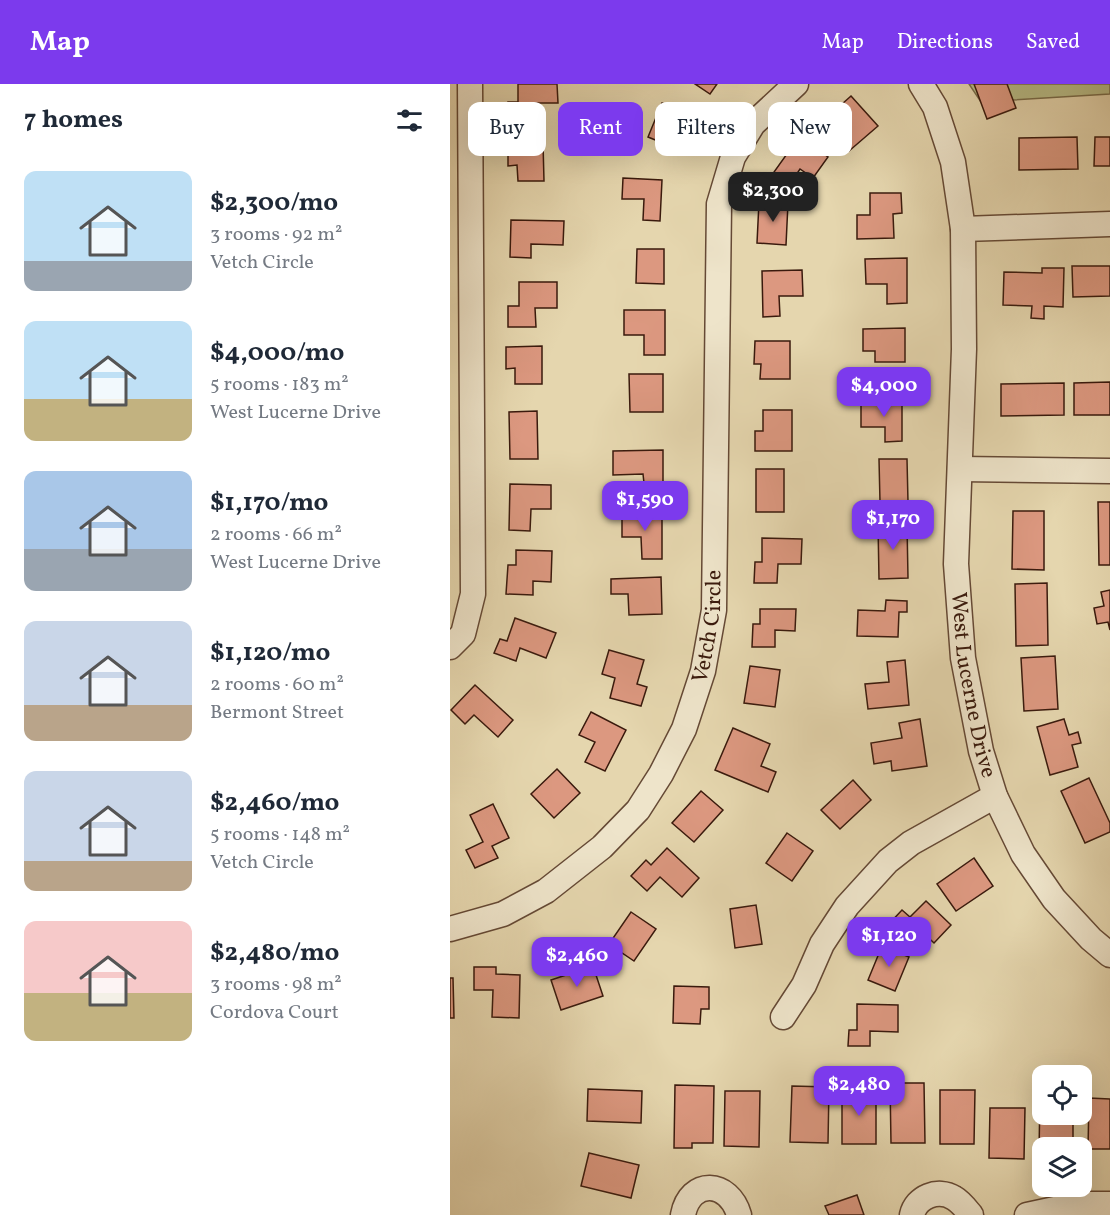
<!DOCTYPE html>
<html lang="en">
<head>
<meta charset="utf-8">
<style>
	:root { --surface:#fff; --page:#f2f2f3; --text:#1f2937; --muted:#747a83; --accent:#7c3aed }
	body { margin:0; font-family:Vollkorn,serif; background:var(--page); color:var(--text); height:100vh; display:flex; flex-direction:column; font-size:22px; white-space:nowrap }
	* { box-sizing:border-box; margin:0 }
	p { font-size:20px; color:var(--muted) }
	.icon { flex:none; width:33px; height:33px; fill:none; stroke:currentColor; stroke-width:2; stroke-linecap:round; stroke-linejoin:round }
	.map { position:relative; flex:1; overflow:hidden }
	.details { display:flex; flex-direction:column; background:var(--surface); width:450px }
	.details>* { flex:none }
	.hud { position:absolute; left:18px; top:18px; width:552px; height:54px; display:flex; gap:12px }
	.fabs { position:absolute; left:582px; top:981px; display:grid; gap:12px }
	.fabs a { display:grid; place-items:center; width:60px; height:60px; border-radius:12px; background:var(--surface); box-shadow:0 6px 24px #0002; font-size:30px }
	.price { position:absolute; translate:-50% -51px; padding:0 14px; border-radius:12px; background:var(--accent); color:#fff; font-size:20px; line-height:39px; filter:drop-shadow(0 2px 3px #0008) }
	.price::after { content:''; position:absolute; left:50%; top:36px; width:18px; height:14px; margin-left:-9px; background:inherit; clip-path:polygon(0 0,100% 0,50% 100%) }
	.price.on { background:#222; color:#fff }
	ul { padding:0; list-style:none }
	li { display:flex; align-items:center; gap:18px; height:150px; padding:0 24px }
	li span { display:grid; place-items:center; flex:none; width:168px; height:120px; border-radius:12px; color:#555 }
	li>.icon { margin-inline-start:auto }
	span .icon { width:72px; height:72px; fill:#fffc; stroke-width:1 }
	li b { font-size:26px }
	h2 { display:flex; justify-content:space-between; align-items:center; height:72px; padding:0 24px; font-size:26px }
	.tag { padding:0 21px; border-radius:12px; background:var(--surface); box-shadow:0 6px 24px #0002; font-size:21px; line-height:54px }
	.tag.on { background:var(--accent); color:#fff }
	header { display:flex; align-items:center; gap:36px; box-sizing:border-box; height:84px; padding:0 30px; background:var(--accent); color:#fff }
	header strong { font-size:28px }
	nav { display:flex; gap:33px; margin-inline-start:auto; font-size:21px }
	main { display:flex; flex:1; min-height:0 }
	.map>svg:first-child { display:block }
	.green { fill:#b8bd88; stroke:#796c4a; stroke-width:1.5 }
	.building { fill:#dc9880; stroke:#3a1a0d; stroke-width:1.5 }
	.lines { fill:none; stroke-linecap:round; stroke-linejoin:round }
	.street-casing { stroke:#654935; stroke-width:27 }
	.street { stroke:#eee4ca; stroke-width:24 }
	.labels { text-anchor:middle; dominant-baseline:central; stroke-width:4.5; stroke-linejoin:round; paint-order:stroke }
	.street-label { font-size:22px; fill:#3a1a0d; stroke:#eee4ca }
</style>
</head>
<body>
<header>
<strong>Map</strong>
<nav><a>Map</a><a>Directions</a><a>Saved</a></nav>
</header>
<main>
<section class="details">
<h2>7 homes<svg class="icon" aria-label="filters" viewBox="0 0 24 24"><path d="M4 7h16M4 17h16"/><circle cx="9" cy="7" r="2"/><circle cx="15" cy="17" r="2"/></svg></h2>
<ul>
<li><span style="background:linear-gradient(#bfe0f5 75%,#9aa5b1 0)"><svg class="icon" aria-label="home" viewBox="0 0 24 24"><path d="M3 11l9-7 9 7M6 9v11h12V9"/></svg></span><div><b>$2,300/mo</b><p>3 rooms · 92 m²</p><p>Vetch Circle</p></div></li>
<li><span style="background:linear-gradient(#bfe0f5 65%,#c2b280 0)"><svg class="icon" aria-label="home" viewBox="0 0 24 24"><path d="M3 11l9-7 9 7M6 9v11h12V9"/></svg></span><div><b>$4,000/mo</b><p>5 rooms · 183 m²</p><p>West Lucerne Drive</p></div></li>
<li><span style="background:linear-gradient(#a9c7e8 65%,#9aa5b1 0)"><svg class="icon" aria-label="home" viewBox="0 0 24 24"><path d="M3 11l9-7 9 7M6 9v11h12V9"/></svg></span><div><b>$1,170/mo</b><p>2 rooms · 66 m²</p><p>West Lucerne Drive</p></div></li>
<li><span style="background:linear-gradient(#c9d6e8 70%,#b9a48a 0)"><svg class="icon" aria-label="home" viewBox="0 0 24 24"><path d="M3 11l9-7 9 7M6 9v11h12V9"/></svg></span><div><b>$1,120/mo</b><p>2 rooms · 60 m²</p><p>Bermont Street</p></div></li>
<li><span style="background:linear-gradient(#c9d6e8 75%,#b9a48a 0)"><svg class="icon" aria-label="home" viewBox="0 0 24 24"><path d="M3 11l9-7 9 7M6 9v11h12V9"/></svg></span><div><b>$2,460/mo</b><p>5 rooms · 148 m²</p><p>Vetch Circle</p></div></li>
<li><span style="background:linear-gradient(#f6c9c9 60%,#c2b280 0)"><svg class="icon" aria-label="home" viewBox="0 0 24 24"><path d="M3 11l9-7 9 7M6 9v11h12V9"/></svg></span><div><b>$2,480/mo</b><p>3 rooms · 98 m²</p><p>Cordova Court</p></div></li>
</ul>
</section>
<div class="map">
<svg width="660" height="1131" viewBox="0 0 660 1131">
	<rect width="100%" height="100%" fill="#e5d6ae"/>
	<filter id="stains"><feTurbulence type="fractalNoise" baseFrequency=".00333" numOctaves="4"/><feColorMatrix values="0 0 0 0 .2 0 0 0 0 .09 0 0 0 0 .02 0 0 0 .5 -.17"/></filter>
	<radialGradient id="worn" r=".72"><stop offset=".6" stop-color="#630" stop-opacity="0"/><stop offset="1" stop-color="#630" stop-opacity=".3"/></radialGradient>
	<path class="green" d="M519,0h141v10l-129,8z"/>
	<g class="building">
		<path d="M68,0h39l1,19h-29l1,20h-22v-21h10z"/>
		<path d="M245,0h22l-7,10z"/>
		<path d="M524,0h33l9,24 -29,11z"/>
		<path d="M401,12l27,30 -29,25 -26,-30z"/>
		<path d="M212,19l32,13 -14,34 -32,-13z"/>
		<path d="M349,53l29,20 -15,21 -13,-9 -10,15 -16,-12z"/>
		<path d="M627,53l1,32 -59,1v-32z"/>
		<path d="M645,53h15v29h-16z"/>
		<path d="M93,59l1,38h-26l-1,-16 -9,1v-22z"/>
		<path d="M173,94l39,2 -2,41 -17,-1 1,-21h-22z"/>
		<path d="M420,109h31l1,20 -9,1 1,24 -37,1v-24h13z"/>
		<path d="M309,118l29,1 -2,42 -29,-2z"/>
		<path d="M61,136l53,1 -1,24 -32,-1v14l-21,-1z"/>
		<path d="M187,165h27v35l-28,-1z"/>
		<path d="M457,174v45l-20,1v-20h-21l-1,-25z"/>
		<path d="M622,182h38v30l-37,1z"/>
		<path d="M592,184h22l-1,39 -19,-1v13l-13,-1 1,-12 -29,-1 1,-33 38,1z"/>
		<path d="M352,186l1,26h-24l1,20 -17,1 -1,-46z"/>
		<path d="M69,198h38v26h-22l1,19h-28v-21h11z"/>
		<path d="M174,226h41v45h-21v-20h-20z"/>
		<path d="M455,244v34h-30v-11h-12v-22z"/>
		<path d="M305,257h35v38h-30l1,-15h-7z"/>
		<path d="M92,262v38h-27v-16l-9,1v-22z"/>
		<path d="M179,290h34v38h-33z"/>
		<path d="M660,298v33h-36v-32z"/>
		<path d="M614,299v32l-63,1v-32z"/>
		<path d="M411,318h41v39l-17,1v-15h-24z"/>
		<path d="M313,326h29v41h-37v-20h8z"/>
		<path d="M87,327l1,48h-28l-1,-47z"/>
		<path d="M213,366v33h-19l-1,-9 -30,1v-24z"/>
		<path d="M429,375h28l1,43h-28z"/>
		<rect x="306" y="385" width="28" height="43"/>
		<path d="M60,400l41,1v24h-20l-1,22 -21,-1z"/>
		<path d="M648,418h12v63h-11z"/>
		<path d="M563,427h31v59l-32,-1z"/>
		<path d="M172,428h40v47h-20l-1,-22h-19z"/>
		<path d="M428,440h29l1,54 -29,1z"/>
		<path d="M312,454l40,1 -1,25h-23l-1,19h-23l1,-21h7z"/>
		<path d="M66,466l36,1 -1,31 -18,-1v14l-27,-1 2,-29h8z"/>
		<path d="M211,493l1,37 -33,1 -1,-21h-17v-15z"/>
		<path d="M597,499l1,62 -32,1 -1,-62z"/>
		<path d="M660,506v40l-2,-8 -11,2 -3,-16 10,-2 -3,-14z"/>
		<path d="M436,516l21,1v11h-8l-1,25 -41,-1 1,-26 27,1z"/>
		<path d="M310,525h36l-1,22 -20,-1v17h-23l1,-23h7z"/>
		<path d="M65,534l41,15 -10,25 -26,-10 -4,13 -22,-8 6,-14 7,2z"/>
		<path d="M159,566l35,10 -7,24 10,3 -6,19 -31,-8 5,-20 -13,-4z"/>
		<path d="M605,572l3,53 -34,2 -3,-53z"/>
		<path d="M455,576l4,45 -41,4 -3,-25 24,-2 -2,-20z"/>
		<path d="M300,582l30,4 -5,37 -31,-4z"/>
		<path d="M25,601l38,35 -15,17 -24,-22 -9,9 -14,-14z"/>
		<path d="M141,628l35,18 -21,41 -20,-9 10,-20 -16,-7z"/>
		<path d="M470,635l7,47 -35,5 -1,-10 -17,3 -3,-21 31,-5 -3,-15z"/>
		<path d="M614,635l5,16 9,-3 3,11 -9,2 6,22 -28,8 -13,-48z"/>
		<path d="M283,644l37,16 -9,22 15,6 -8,20 -53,-22z"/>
		<path d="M107,685l23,24 -26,25 -23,-24z"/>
		<path d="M639,694l21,45v9l-25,11 -24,-52z"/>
		<path d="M403,696l18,20 -31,29 -19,-19z"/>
		<path d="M251,707l22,19 -29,32 -22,-19z"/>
		<path d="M43,720l16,34 -17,8 6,12 -23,10 -9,-18 17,-8 -13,-27z"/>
		<path d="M337,749l26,18 -21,30 -26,-18z"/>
		<path d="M217,764l32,30 -17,19 -22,-20 -13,14 -16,-15 15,-16 5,5z"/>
		<path d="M524,774l19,28 -37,25 -19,-27z"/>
		<path d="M476,817l25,24 -17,18 -16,-15 -14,14 -17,-16 15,-16 8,7z"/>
		<path d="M306,821l6,39 -27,4 -5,-39z"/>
		<path d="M181,828l25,17 -22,32 -25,-17z"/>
		<path d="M432,862l27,11 -14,34 -27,-11z"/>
		<path d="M143,882l10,30 -42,14 -10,-30z"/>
		<path d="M24,883h22v7l24,1 -1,43 -27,-1 1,-27h-19z"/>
		<path d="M0,894h3l1,40h-4z"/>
		<path d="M224,902l35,1v22h-8l-1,15 -27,-1z"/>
		<path d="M407,920l41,1v27l-28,-1v15h-22l1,-16h8z"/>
		<path d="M440,999h34l1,60h-34z"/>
		<path d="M225,1001l39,1 -1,57h-21v5h-18z"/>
		<path d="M342,1002l37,1 -1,56 -38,-1z"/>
		<path d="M138,1005l54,2 -1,32 -54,-2z"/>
		<path d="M490,1006h35l-1,54h-34z"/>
		<path d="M275,1007h35l-1,56 -35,-1z"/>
		<rect x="392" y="1007" width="34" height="53"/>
		<path d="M590,1013h2v17h31v34h-31v4h-3z"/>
		<path d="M639,1014l21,1v50h-22z"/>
		<path d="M540,1024h35l-1,51 -35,-1z"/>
		<path d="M139,1069l50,12 -8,33 -50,-12z"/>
		<path d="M407,1111l7,20h-35l-4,-9z"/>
	</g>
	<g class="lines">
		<defs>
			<g id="street">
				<path id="s1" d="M471,0l14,23 18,55 10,67 1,120 -8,215 7,94 18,93 14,45 28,58 31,45 37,40 19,16"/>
				<path d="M513,145l147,-5"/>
				<path d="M510,385l150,2"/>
				<path d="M0,563l13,-13 10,-40 -3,-510"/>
				<path id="s2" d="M0,845l53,-15 43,-23 56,-44 36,-37 23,-36 23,-45 19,-58 11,-61 5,-406 14,-47 20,-33 43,-40"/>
				<path d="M333,933l21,-32 18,-41 25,-38 41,-45 23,-18 84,-47"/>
				<path d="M233,1131c7,-37 46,-35 56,0"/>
				<path d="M462,1131c4,-18 26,-27 42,-17 7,4 12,11 17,17"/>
				<path d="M577,1131l51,-11h32"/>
			</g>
		</defs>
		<use href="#street" class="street-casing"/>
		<use href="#street" class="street"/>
	</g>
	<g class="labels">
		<g class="street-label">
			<text stroke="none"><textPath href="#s2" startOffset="426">Vetch Circle</textPath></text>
			<text stroke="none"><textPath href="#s1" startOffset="610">West Lucerne Drive</textPath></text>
		</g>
	</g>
	<rect width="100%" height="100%" filter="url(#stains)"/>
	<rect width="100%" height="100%" fill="url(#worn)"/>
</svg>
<div class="fabs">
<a><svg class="icon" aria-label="locate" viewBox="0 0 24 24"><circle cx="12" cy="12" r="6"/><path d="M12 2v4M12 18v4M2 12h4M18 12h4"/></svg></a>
<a><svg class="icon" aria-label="layers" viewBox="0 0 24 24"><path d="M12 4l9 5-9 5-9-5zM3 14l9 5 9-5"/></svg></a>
</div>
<b class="price on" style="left:323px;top:139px">$2,300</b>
<b class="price" style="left:434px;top:334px">$4,000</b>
<b class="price" style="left:195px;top:448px">$1,590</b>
<b class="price" style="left:443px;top:467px">$1,170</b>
<b class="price" style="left:439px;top:884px">$1,120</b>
<b class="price" style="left:127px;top:904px">$2,460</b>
<b class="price" style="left:409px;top:1033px">$2,480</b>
<div class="hud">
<a class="tag">Buy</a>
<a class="tag on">Rent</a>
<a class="tag">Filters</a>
<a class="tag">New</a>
</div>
</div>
</main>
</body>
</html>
